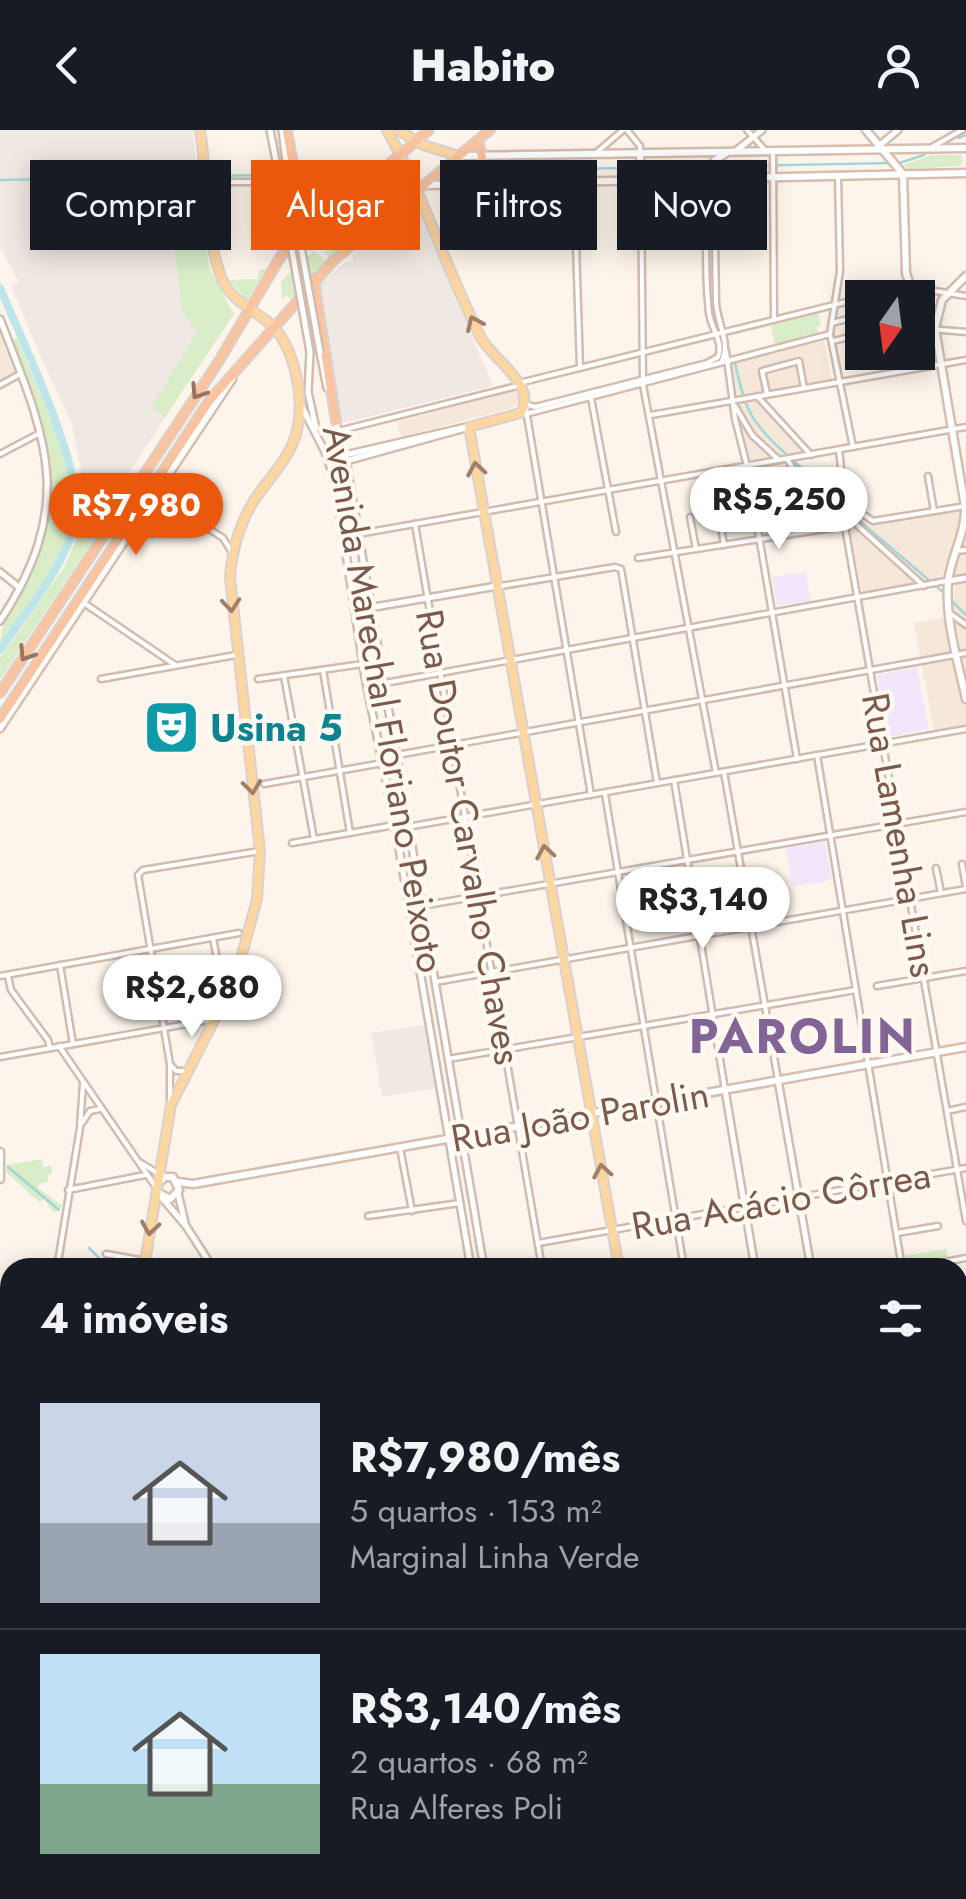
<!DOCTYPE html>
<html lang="pt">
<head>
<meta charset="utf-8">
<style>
	:root { --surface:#171b24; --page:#242831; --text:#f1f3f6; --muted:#9ea1a6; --line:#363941; --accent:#ea580c }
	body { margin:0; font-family:Jost,sans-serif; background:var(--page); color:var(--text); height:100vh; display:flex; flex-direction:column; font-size:38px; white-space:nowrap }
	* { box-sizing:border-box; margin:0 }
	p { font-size:32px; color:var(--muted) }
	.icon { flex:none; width:55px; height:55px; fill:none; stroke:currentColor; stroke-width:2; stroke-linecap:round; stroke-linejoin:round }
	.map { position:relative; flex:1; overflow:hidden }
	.sheet { position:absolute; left:0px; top:1128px; width:968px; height:642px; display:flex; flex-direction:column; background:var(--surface); border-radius:30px 30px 0 0; box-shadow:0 5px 25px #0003 }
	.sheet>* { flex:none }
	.top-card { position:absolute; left:30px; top:30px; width:908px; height:90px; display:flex; gap:20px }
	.needle { width:65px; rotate:194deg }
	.controls { position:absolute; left:845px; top:150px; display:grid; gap:20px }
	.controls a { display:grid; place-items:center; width:90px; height:90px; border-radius:0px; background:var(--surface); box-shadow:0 5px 25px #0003; font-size:50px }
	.price { position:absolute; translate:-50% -85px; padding:0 22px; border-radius:35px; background:#fff; color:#222; font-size:32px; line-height:65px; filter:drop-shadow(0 2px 5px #0008) }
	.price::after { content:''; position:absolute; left:50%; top:60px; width:30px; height:22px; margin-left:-15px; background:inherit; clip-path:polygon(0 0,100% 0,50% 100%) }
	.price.active { background:var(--accent); color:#fff }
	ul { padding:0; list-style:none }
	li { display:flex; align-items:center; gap:30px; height:250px; padding:0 40px }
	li+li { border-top:2px solid var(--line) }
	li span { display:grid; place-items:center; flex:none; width:280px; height:200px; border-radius:0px; color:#555 }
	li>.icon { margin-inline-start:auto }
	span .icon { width:120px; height:120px; fill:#fffc; stroke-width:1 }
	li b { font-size:42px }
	h2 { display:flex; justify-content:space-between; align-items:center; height:120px; padding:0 40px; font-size:42px }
	.pill { padding:0 35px; border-radius:0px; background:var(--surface); box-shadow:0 5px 25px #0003; font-size:35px; line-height:90px }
	.pill.active { background:var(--accent); color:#fff }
	header { display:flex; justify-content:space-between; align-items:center; height:130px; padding:0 40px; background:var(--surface); font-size:45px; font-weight:800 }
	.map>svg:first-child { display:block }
	.residential { fill:#f5e7d9 }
	.industrial { fill:#efe8e3 }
	.education { fill:#f2e7fa }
	.green { fill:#d9edc8 }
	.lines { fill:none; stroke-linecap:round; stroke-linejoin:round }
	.stream { stroke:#a3d6db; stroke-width:2.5 }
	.river { stroke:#bee5e9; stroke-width:8 }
	.minor-casing { stroke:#d1bcaf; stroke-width:9 }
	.tertiary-casing { stroke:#d1bcaf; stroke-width:10 }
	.secondary-casing { stroke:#d7beaf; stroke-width:11 }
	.primary-casing { stroke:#dad1cd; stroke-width:12 }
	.trunk-casing { stroke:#dad1cd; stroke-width:12 }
	.minor { stroke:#fff; stroke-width:4 }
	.tertiary { stroke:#fff; stroke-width:5 }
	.secondary { stroke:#fff; stroke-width:6 }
	.primary { stroke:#fdd6a2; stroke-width:8 }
	.trunk { stroke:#fbc4a1; stroke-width:8 }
	.tertiary-bridge-casing { stroke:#d1bcaf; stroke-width:10; stroke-linecap:butt }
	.tertiary-bridge { stroke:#fff; stroke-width:5 }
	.oneway { stroke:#a27f66 }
	.oneway2 { stroke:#9b7461 }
	.labels { text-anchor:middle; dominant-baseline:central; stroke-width:9; stroke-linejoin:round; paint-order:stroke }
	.street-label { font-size:38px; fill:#7b5a4c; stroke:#fff9f2 }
	.culture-label { font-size:38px; font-weight:bold; fill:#0d838f; stroke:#fff9f2; text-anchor:start }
	.district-label { font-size:48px; font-weight:bold; letter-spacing:2.5px; fill:#826496; stroke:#fff9f2 }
</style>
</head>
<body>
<header><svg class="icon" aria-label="back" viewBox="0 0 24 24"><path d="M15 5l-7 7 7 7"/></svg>Habito<svg class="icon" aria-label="person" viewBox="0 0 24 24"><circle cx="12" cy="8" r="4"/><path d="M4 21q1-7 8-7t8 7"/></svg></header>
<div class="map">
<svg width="966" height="1769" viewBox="0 0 966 1769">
	<rect width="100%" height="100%" fill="#fdf5eb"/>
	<g class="residential">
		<path d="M0,202l16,41 -16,9z"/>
		<path d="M824,211l8,38 -79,16 55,58 -23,6 14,25 33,23 14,4 24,14 96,-15v215l-32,6 -20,-108 39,-7 3,-39 -94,15 -14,-73 -88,15 -23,-124 -5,-49z"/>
		<path d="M516,261l4,9 -7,8 -112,29 -4,-15z"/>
	</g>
	<g class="industrial">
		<path d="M0,0h193l4,43h-70l4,16h39l12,122 14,17v9l-44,68 1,4 12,8 -72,112 -5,-3 2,-31 -7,-14 -11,-57 -35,-76 -26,-63 8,-2 -19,-37z"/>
		<path d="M414,75l4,2 75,179 -151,37 -24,-132 1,-6 26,-23 8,-1 -1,-6z"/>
		<path d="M424,895l11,63 -53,9 -11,-64z"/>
	</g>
	<g class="education">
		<path d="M806,442l4,29 -33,5 -5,-29z"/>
		<path d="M917,537l12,62 -41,8 -11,-62z"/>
		<path d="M825,712l7,38 -40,7 -6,-39z"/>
	</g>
	<g class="green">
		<path d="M931,25h30l2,5 -3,6 -52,3 -4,-4z"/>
		<path d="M402,59l11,1 -83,68 -5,-5z"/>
		<path d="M171,86h30l9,54 24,44 -69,103 -12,-8 -1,-4 45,-72 -15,-22z"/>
		<path d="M314,121l13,11 -36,37 -5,-4 -4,5 -1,-19z"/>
		<path d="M266,139l-19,32 -18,-21 29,-1v-9z"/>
		<path d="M818,183l3,12 -4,2 1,7 -43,12 -4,-20z"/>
		<path d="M17,208c22,55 65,135 51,195 -10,41 -45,79 -68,114 0,-35 23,-52 35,-84 32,-89 5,-139 -23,-223z"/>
		<path d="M82,394l15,10 -97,146v-22l65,-92z"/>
		<path d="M42,1029l1,8 8,-1 1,7 -4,2v7l-9,2 -1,4 25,18 -9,7 -10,-14 -5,3 -33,-30 1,-7z"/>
		<path d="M946,1119l2,10 -43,8 -2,-11z"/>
	</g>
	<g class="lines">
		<g class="stream">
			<path d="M959,8l7,-3"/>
			<path d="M899,33l25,-8"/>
			<path d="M462,41l429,-8"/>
			<path d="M213,46l54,-1"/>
			<path d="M0,50l197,-4"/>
			<path d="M735,233c10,46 15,59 51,91"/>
			<path d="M795,332l44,42"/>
			<path d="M849,382l95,81"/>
			<path d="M949,468l17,17"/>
			<path d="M8,1037l51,43"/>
			<path d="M89,1118l20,20"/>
		</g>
		<path class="river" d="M0,158c20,48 88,188 75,235 -12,47 -49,88 -75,127"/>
		<defs>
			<g id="minor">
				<path d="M627,0l13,16v8"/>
				<path d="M747,0l17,19"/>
				<path d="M932,17l30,-17"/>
				<path d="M773,22l1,168"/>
				<path d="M596,23l27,-23"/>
				<path d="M838,46l2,95 -10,63 23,113"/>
				<path d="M714,49l2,123c1,20 15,42 6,59"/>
				<path d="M641,50l2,205 73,388"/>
				<path d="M206,52h62"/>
				<path d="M574,53l6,185"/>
				<path d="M864,168l53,-10 49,8"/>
				<path d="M832,193l30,-8"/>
				<path d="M918,198l48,4"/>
				<path d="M833,211l29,-7"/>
				<path d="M726,221l9,68 12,47 50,293"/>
				<path d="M519,253l343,-85"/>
				<path d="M0,255l20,-11"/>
				<path d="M767,264l-5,-23 37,-10 5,27"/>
				<path d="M757,266l54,59"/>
				<path d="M591,268l25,134"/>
				<path d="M735,276l17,29 27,25"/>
				<path d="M526,284l304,-80"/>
				<path d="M651,285l315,-55"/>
				<path d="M338,301l179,-45"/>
				<path d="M839,320l6,54 -1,17 122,700"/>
				<path d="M0,324l40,-21"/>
				<path d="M787,329c13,22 32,42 58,50"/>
				<path d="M928,346l6,35"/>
				<path d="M156,365l67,43 8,13"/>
				<path d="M848,374l25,17 93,-15"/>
				<path d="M846,385l78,71"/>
				<path d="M690,387l6,32"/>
				<path d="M415,394l127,744"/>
				<path d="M358,404l608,-107"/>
				<path d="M724,415l-6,-37 35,-6"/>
				<path d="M956,421l10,-1"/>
				<path d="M638,428l207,-32"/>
				<path d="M501,456l114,-19 6,2 36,214"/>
				<path d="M84,473l91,62"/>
				<path d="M951,484l15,11"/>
				<path d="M323,540l27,163"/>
				<path d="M284,546l30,163"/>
				<path d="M101,549l135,-24"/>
				<path d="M258,549l105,-15"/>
				<path d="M385,553l561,-102"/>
				<path d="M397,625l569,-102"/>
				<path d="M817,625l85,513"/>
				<path d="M724,642l54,308"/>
				<path d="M674,650l51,310"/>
				<path d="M264,654l119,-21"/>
				<path d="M605,664l79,474"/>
				<path d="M591,665l-66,-391 10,3 172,-44 11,-6c6,-15 -7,-28 -9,-44 -5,-44 -2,-90 -2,-134"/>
				<path d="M407,697l559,-98"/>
				<path d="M292,713l103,-18"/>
				<path d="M962,734l4,23"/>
				<path d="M936,738l5,25"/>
				<path d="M421,776l545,-94"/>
				<path d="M213,808l11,59"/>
				<path d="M60,835l13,79"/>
				<path d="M0,846l239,-43"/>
				<path d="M8,846l3,14 37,50 2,8"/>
				<path d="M435,852l531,-93"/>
				<path d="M877,856l89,-15"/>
				<path d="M59,916l96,140"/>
				<path d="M0,927l210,-37"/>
				<path d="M448,929l408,-69"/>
				<path d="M170,934l6,7h10"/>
				<path d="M170,972v-38l-32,-189 5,-5 117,-19"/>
				<path d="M947,981l19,-4"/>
				<path d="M82,993l8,-12 10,-2"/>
				<path d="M400,1018l12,63"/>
				<path d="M141,1033l18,11"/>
				<path d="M68,1060l77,-15"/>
				<path d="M368,1086l92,-13"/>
				<path d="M897,1103l41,-7"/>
				<path d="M538,1113l428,-75"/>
				<path d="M106,1124l79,14"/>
				<path d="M57,1138l23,-140 3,-45"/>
				<path d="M913,1138l53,-10"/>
				<path d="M958,1180l8,2"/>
				<path d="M958,1205l8,-5"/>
				<path d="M958,1470l8,51"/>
				<path d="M958,1693l8,-1"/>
				<path d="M15,1760l1,9"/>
				<path d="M170,1760l1,9"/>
				<path d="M326,1760l2,9"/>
				<path d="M472,1769l57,-9"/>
			</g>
			<g id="tertiary">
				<path d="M270,0l8,41"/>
				<path d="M282,0l5,39"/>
				<path d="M879,16l19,-16"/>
				<path d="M737,20l25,-20"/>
				<path d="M0,189c47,121 77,184 0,302"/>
				<path d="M310,222l-2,40 8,36"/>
				<path d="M320,222l7,36"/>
				<path d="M301,275l25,49 9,28 30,195 30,148 76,443"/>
				<path d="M335,288l11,43 138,807"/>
				<path d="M345,325l121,-28"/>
				<path d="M346,331l123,-34"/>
				<path d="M0,442l20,16"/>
				<path d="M948,451l18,-3"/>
				<path d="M357,480l140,-24"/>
				<path d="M778,950l33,188"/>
				<path d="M725,960l30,178"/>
				<path d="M178,1063l7,30"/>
				<path d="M162,1068l24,28 27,42"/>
				<path d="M577,1760l1,9"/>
				<path d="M592,1760l2,9"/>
				<path d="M858,1760l1,9"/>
				<path d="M921,1760l1,9"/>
			</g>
			<g id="secondary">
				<path d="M866,0l37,44 3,99 8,25"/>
				<path d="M640,24l1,26"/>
				<path d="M460,26l506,-8"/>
				<path d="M707,49l7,-18 12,-8"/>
				<path d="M426,55l540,-12"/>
				<path d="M966,146l-24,24 -7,28 30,178c1,27 -14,50 -17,76 -3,38 10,80 18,117"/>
				<path d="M918,172l17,25"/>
				<path d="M0,598l232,-349"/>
				<path d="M0,1022v27"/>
				<path d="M178,1052l15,2 773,-137"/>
				<path d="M157,1062l13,7 9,-9 -6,-13h-8l-7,6"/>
				<path d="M0,1288l10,1"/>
				<path d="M0,1439l10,2"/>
				<path d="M958,1460l8,-1"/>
				<path d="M0,1510l10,-62"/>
				<path d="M958,1551l8,-1"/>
				<path d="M0,1582l10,1"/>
				<path d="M0,1661l9,58"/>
				<path d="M220,1760l1,9"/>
				<path d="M243,1760v9"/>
			</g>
			<g id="primary">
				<path d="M387,0c37,66 59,138 93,206 11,23 58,48 41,77l-52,14 150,841"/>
				<path d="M398,0l25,15 36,11"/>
				<path d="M144,1138l27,-163 65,-128 21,-78 3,-48 -30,-274c2,-25 9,-51 22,-73 18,-30 43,-47 47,-85 3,-31 -6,-77 -32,-98 -19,-14 -39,-23 -47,-47 -16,-46 -12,-97 -20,-144"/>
				<path d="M958,1283l8,-5"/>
				<path d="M958,1293l8,-5"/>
				<path d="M106,1760l2,9"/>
				<path d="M415,1760l1,9"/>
				<path d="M717,1760l1,9"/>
			</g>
			<g id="trunk">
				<path d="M287,0l15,86 5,6 10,1"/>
				<path d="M478,11l4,16"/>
				<path d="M316,148l-1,10 21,133"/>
				<path d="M0,563l219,-332 62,-105 148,-126"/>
				<path d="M0,589l209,-318 125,-141 156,-130"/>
			</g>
		</defs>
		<use href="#minor" class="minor-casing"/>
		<use href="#tertiary" class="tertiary-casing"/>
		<use href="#secondary" class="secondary-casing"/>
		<use href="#primary" class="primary-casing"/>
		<use href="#trunk" class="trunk-casing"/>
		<use href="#minor" class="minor"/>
		<use href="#tertiary" class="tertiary"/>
		<use href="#secondary" class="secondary"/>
		<use href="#primary" class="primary"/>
		<use href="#trunk" class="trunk"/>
		<defs>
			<g id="tertiary-bridge">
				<path d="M287,39l33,183"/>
				<path d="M278,41l32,181"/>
			</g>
		</defs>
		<use href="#tertiary-bridge" class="tertiary-bridge-casing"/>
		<use href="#tertiary-bridge" class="tertiary-bridge"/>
	</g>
	<defs><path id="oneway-chevron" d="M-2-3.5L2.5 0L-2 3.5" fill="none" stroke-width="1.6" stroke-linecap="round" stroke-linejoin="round" transform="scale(2.5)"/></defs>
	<g class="oneway">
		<use href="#oneway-chevron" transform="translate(474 193) rotate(-114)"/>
		<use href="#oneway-chevron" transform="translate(476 339) rotate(-100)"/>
		<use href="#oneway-chevron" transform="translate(231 475) rotate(85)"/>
		<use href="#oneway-chevron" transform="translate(252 657) rotate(83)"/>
		<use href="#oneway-chevron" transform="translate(545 722) rotate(-100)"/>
		<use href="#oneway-chevron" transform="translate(602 1041) rotate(-100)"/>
		<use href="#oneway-chevron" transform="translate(150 1098) rotate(99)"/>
	</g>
	<g class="oneway2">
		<use href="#oneway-chevron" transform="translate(198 262) rotate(123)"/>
		<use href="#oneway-chevron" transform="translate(26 524) rotate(123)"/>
	</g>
	<defs>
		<symbol id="theatre-square" viewBox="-11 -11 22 22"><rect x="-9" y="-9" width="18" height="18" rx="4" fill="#0f9aa8" stroke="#fff9f2"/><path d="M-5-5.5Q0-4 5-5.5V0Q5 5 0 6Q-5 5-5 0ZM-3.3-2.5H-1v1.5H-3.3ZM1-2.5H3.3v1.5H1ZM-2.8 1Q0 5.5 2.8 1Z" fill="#fff"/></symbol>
	</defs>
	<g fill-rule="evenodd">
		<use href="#theatre-square" x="140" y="566" width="63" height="63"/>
	</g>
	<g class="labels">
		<g class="street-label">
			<text transform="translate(384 569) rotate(80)">Avenida Marechal Floriano Peixoto</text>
			<text transform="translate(900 705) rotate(80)">Rua Lamenha Lins</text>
			<text transform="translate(469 707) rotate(80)">Rua Doutor Carvalho Chaves</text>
			<text transform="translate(580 986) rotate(-10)">Rua João Parolin</text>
			<text transform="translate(781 1070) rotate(-10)">Rua Acácio Côrrea</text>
		</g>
		<g class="culture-label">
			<text x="210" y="597">Usina 5</text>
		</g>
		<g class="district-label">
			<text x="803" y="906">PAROLIN</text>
		</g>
	</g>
</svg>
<div class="controls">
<a><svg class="needle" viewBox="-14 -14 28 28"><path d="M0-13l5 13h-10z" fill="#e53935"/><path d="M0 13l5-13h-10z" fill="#9ea1a6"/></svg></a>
</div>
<b class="price" style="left:779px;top:422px">R$5,250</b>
<b class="price active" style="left:136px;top:428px">R$7,980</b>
<b class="price" style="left:703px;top:822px">R$3,140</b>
<b class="price" style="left:192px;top:910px">R$2,680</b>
<div class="top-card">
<a class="pill">Comprar</a>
<a class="pill active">Alugar</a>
<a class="pill">Filtros</a>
<a class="pill">Novo</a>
</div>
<section class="sheet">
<h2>4 imóveis<svg class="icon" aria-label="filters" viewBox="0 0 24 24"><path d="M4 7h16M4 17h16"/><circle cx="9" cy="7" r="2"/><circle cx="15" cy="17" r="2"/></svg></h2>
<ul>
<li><span style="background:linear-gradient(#c9d6e8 60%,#9aa5b1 0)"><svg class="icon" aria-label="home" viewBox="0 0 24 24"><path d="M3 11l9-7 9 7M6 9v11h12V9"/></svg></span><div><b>R$7,980/mês</b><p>5 quartos · 153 m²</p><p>Marginal Linha Verde</p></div></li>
<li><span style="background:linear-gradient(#bfe0f5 65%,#7fa58c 0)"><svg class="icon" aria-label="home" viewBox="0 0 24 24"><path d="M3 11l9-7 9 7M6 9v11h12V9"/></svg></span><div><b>R$3,140/mês</b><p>2 quartos · 68 m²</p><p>Rua Alferes Poli</p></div></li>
</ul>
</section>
</div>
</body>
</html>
